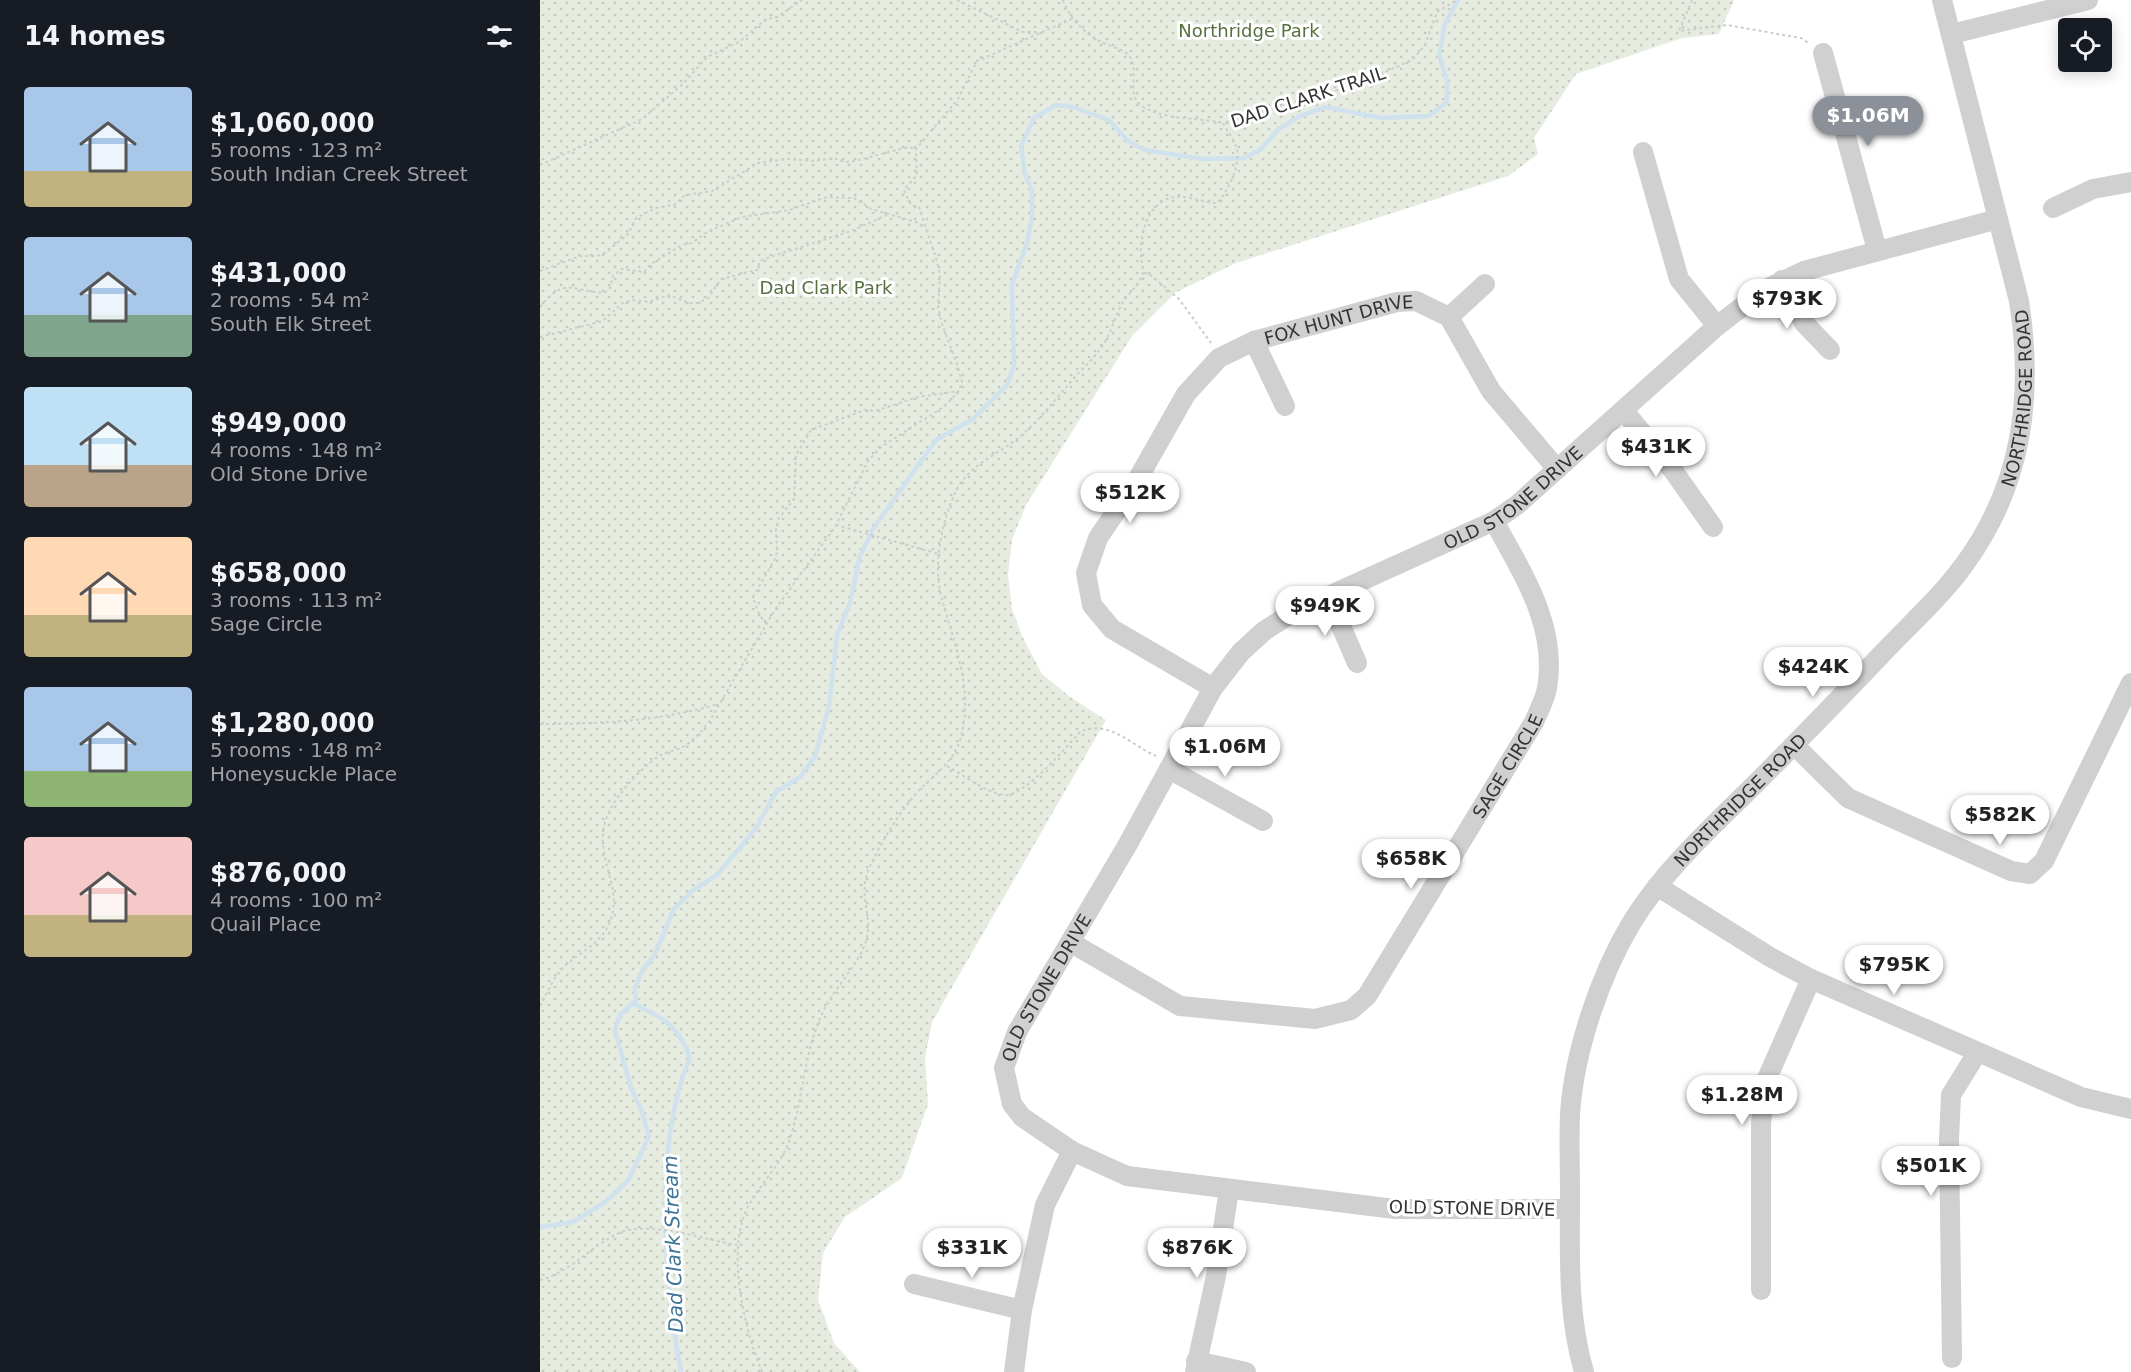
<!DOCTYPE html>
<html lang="en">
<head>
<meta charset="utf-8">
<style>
	:root { --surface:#171b24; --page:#242831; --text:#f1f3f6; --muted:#9ea1a6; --accent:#8c9099 }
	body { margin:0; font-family:"DejaVu Sans",sans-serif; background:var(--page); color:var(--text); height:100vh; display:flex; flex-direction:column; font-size:22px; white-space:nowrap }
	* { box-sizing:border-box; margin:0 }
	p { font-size:20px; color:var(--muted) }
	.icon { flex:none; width:33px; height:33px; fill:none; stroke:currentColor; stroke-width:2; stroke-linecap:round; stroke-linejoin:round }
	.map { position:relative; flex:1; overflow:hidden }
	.drawer { display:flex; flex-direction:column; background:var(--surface); width:540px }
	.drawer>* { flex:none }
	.tools { position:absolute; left:1518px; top:18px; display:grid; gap:12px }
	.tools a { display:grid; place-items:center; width:54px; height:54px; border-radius:6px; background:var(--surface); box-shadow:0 3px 15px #0003; font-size:30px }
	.price { position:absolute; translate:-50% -51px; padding:0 14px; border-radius:21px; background:#fff; color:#222; font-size:20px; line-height:39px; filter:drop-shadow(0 2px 3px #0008) }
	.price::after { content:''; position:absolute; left:50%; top:36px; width:18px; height:14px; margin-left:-9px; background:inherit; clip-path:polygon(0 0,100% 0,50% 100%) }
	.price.selected { background:var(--accent); color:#fff }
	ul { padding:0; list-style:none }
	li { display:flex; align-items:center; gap:18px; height:150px; padding:0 24px }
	li span { display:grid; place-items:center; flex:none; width:168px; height:120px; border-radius:6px; color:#555 }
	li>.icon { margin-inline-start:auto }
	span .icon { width:72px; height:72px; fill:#fffc; stroke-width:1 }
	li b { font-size:26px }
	h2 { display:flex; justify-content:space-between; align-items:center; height:72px; padding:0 24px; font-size:26px }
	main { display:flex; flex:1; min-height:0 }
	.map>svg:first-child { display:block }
	.park { fill:url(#park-dots) }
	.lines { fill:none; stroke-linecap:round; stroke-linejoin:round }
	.stream { stroke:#cfe2ee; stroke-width:4.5 }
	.path { stroke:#cdcdcd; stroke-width:2; stroke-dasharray:3 3; stroke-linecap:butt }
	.minor { stroke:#d0d0d0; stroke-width:20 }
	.labels { text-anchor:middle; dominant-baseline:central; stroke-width:6; stroke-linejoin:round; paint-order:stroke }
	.park-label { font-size:18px; fill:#56703f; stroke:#fff }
	.street-label { font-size:18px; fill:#333; stroke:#fff }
	.water-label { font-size:20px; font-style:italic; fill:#3f7597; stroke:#fff }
</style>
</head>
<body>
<main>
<section class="drawer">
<h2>14 homes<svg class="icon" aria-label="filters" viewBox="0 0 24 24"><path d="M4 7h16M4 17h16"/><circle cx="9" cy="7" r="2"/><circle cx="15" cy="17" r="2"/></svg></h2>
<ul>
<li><span style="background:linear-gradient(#a9c7e8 70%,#c2b280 0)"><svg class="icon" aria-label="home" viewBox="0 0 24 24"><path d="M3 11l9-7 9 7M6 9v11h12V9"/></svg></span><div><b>$1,060,000</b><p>5 rooms · 123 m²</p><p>South Indian Creek Street</p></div></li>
<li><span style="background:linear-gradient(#a9c7e8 65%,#7fa58c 0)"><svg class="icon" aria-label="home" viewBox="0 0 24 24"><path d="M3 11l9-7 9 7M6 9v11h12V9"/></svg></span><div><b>$431,000</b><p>2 rooms · 54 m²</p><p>South Elk Street</p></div></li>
<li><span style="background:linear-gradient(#bfe0f5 65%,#b9a48a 0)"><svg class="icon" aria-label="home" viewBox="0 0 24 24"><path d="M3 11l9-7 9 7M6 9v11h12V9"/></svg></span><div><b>$949,000</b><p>4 rooms · 148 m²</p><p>Old Stone Drive</p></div></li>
<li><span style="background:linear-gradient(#ffd9b3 65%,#c2b280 0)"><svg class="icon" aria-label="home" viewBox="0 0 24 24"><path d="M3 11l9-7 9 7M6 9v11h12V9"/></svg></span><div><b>$658,000</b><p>3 rooms · 113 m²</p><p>Sage Circle</p></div></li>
<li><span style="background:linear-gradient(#a9c7e8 70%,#8fb573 0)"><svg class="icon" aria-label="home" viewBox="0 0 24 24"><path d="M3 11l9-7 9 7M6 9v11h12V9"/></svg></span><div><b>$1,280,000</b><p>5 rooms · 148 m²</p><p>Honeysuckle Place</p></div></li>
<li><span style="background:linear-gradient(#f6c9c9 65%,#c2b280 0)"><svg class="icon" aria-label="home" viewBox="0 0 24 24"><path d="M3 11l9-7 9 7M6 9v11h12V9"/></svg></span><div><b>$876,000</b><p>4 rooms · 100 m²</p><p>Quail Place</p></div></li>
</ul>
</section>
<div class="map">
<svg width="1591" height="1372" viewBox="0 0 1591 1372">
	<defs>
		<pattern id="park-dots" width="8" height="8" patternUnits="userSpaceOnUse" patternTransform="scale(1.5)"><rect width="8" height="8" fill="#e6ecdf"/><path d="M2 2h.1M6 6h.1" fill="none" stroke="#c6cbc0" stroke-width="1.8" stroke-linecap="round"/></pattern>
	</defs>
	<rect width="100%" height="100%" fill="#fff"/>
	<path class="park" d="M0,0h1194l-15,34 -37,4 -106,36 -42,64 4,16 -30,22 -272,87 -61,30 -43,43 -106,169 -14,35 -4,35 4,34 11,29 19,36 28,23 36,23 -174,302 -7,36 3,46 -26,74 -57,39 -22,36 -5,47 16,43 26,29h-320z"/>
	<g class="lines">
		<g class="stream">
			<path d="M0,1227l33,-5 32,-20 23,-21 21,-45 -8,-27 -10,-21 -16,-58 5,-15 16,-15"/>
			<path d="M141,1372c-17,-90 -28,-229 9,-314 -11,-31 -26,-40 -54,-53l-1,-17 8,-19 11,-13 20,-47 18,-18 25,-16 39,-47 20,-36 24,-15 15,-21 14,-49 8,-72 13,-32 10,-47 13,-27 63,-89 37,-21 34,-34 7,-20 -2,-81 15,-41 5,-26v-26l-7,-17 -4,-28 13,-28 22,-13 17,2 36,13 19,21 17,9 57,9 42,-1 16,-8 19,-21 21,-13 26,-9 55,11 48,-2 18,-14v-21l-8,-26 6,-31 13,-24"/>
		</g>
		<g class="path">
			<path d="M417,0l66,32h15"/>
			<path d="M523,0c7,19 22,34 40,43 7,3 15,5 22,9 19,12 -2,42 17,54 23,15 56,11 81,17"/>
			<path d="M1152,0l-13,31 48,-6 74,13 9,6"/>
			<path d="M0,165l102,-46 41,-35 24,-27 32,-15 27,-23 11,-2 25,-17"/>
			<path d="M0,271l40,-15h17l8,-3 23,-19 8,-16 6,-3 13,-7 19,-3 11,-10 27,-4 46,-28 30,-4 28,2 18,-3 11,4 10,-1 53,-14 8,2"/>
			<path d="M604,273l5,1 30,25 32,44"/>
			<path d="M0,307c25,-31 31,-16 64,-14l6,-5 3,-12 8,-7 23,3 7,-8 31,-19 10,-2 15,-11 35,-15 47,-7 38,-13 27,1 17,11 45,13 9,5"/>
			<path d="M0,337l63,-16 18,-17 11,-4 17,2 20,-7 20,8h9l10,-5 13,-19 36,-9 3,-9 10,-4 81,-26 36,-16"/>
			<path d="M296,525l103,29"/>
			<path d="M226,624l-7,-10 -6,-17 22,-38 2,-7 -1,-24 3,-10 15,-19 2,-44 15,-25 54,-20 10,1 43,-14 41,-6"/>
			<path d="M0,724c60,0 121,-3 178,-20"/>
			<path d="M407,766c17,9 39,27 58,29 19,2 62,-49 76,-64 29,-11 50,14 75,25"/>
			<path d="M0,1006c6,-11 12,-25 20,-35 17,-19 42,-25 51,-52 13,-41 -28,-72 5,-119 11,-16 28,-35 45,-45 5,-3 12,-4 17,-6 13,-5 22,-16 31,-27l65,-111 61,-84 33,-66 13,-14 64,-41 14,-15 3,-9 -4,-15 -16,-43 -4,-18 2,-31 -4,-17 -17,-51 -8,-2 -7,-15 13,-15 -1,-26 42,-50 19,-38 97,-43"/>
			<path d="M0,1280c31,-8 51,-34 79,-47 28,-13 88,7 118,12"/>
			<path d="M222,1372c-17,-41 -34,-113 -18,-156 10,-27 37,-49 46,-77 14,-44 14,-92 36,-133 12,-22 32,-41 40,-65 8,-26 -10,-45 4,-75 11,-23 27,-50 44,-70 17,-20 40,-32 47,-59 13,-50 -8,-95 -20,-142 -8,-30 1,-74 14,-102 13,-29 45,-39 67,-58 18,-16 32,-34 47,-51 10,-13 23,-23 32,-36 10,-13 13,-30 21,-44 5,-10 16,-18 20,-28 3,-6 -1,-13 -1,-20 -1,-22 6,-51 29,-58 14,-5 31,5 47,5 11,-11 23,-36 20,-54 -2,-8 -10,-18 -14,-26l132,-38 57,-25 13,-15 12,-33 20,-12"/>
		</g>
		<g class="minor">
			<path d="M1412,34l136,-34"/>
			<path d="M1283,53l54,197"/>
			<path d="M1103,152l36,127 38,47"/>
			<path d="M1513,208l40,-19 38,-7"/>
			<path d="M1242,280l22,43 26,27"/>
			<path d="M909,317l36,-33"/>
			<path d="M714,341l31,65"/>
			<path d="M1084,411l48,58 41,58"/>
			<path d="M788,596l29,67"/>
			<path id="s1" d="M673,688l-101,-59 -20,-24 -6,-32 12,-35 38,-56 50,-88 33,-36 35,-17 143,-39 19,-1 33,16 42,74 66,78"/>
			<path d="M1254,745l54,53 163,73 19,3 14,-13 87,-178"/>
			<path d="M629,769l94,52"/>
			<path d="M1117,886l113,71 41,22 270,118 50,12"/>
			<path id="s2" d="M530,942l110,64 135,13 36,-9 16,-14 167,-274c4,-10 11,-22 13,-34 11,-62 -25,-115 -53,-167"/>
			<path id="s3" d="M1030,1209h-175l-268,-33 -55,-25 -50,-34 -10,-13 -8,-36 13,-36 111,-188 85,-156 28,-36 23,-21 31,-20 199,-90 23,-16 200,-179 47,-36 40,-19 194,-52"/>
			<path d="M374,1284l108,26"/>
			<path d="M1221,1290v-166l4,-41 46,-104"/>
			<path d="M1412,1358l-3,-218 2,-45 26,-42"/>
			<path d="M656,1361l50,11"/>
			<path d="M474,1372l8,-62 23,-105 27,-54"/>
			<path d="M655,1372l21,-96 13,-87"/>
			<path id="s4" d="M1044,1372c-17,-59 -14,-117 -14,-178 0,-26 -1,-53 0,-80 4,-62 30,-139 62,-192 30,-48 70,-86 110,-125 47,-46 93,-94 138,-141 28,-30 60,-58 84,-91 58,-79 70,-168 55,-264l-77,-301"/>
		</g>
	</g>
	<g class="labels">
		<g class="park-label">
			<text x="709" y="30">Northridge Park</text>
			<text x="286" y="287">Dad Clark Park</text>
		</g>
		<g class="street-label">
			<text transform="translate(768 97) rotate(-18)">DAD CLARK TRAIL</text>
			<text stroke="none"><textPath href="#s1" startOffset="562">FOX HUNT DRIVE</textPath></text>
			<text stroke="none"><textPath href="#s4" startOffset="1130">NORTHRIDGE ROAD</textPath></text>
			<text stroke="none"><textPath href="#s3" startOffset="1414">OLD STONE DRIVE</textPath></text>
			<text stroke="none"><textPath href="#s2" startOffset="591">SAGE CIRCLE</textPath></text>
			<text stroke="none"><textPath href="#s4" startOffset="626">NORTHRIDGE ROAD</textPath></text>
			<text stroke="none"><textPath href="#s3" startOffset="710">OLD STONE DRIVE</textPath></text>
			<text transform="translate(932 1208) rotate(1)">OLD STONE DRIVE</text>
		</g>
		<g class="water-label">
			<text transform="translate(133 1244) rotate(-92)">Dad Clark Stream</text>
		</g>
	</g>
</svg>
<div class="tools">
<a><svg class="icon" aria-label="locate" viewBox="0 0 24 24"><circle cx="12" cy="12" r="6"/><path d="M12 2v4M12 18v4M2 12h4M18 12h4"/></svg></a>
</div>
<b class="price selected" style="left:1328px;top:147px">$1.06M</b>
<b class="price" style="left:1247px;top:330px">$793K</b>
<b class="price" style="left:1116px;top:478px">$431K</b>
<b class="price" style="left:590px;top:524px">$512K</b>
<b class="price" style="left:785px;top:637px">$949K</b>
<b class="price" style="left:1273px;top:698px">$424K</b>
<b class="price" style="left:685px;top:778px">$1.06M</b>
<b class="price" style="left:1460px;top:846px">$582K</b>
<b class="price" style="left:871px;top:890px">$658K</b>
<b class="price" style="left:1354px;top:996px">$795K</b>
<b class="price" style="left:1202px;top:1126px">$1.28M</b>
<b class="price" style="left:1391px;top:1197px">$501K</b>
<b class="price" style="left:432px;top:1279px">$331K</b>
<b class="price" style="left:657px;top:1279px">$876K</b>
</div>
</main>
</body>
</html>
